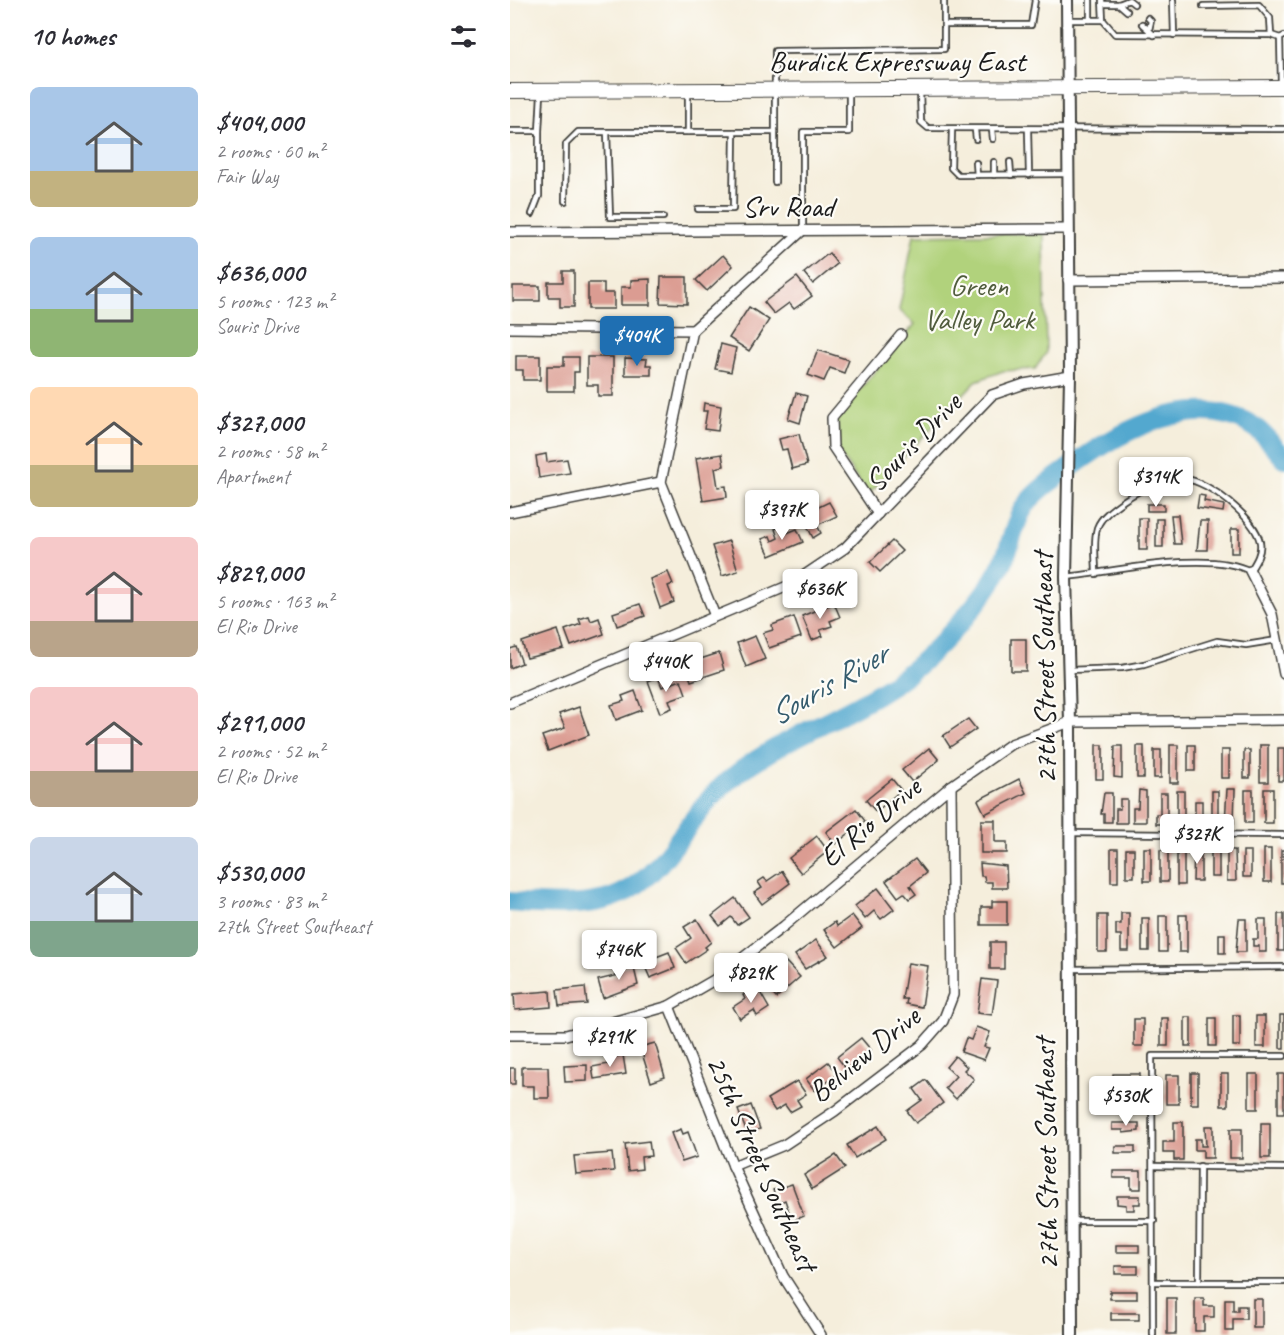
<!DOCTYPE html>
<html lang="en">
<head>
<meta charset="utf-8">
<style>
	:root { --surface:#fff; --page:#f7f7f7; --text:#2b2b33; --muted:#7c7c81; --accent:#1f6fb2 }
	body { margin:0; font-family:Caveat,sans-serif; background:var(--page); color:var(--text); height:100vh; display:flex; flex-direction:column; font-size:22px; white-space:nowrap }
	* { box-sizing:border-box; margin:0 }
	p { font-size:20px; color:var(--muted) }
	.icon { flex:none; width:33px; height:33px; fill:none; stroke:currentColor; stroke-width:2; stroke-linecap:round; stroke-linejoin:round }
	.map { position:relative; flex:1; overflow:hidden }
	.side { display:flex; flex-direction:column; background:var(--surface); width:510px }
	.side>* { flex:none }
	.price { position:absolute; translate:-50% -51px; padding:0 14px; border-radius:6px; background:#fff; color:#222; font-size:20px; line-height:39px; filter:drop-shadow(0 2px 3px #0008) }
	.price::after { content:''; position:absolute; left:50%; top:36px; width:18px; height:14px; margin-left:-9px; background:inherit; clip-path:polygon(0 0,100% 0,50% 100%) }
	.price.active { background:var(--accent); color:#fff }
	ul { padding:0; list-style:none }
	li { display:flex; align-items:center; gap:18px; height:150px; padding:0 30px }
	li span { display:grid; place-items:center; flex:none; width:168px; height:120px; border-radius:9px; color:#555 }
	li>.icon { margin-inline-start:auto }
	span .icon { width:72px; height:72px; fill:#fffc; stroke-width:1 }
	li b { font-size:26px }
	h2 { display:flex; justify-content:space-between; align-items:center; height:72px; padding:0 30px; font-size:26px }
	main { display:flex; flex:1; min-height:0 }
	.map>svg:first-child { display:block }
	.green { fill:#b1d27b; stroke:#66774c; stroke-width:1.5 }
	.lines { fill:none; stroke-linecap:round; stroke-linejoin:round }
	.river { stroke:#52a8cf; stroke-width:20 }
	.building { fill:#db9c92 }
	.service-casing { stroke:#3d3c39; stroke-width:8 }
	.minor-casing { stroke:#3d3c39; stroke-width:12 }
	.tertiary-casing { stroke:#3d3c39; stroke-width:14 }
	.primary-casing { stroke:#3d3c39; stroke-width:16 }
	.service { stroke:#fff; stroke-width:4.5 }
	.minor { stroke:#fff; stroke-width:9 }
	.tertiary { stroke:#fff; stroke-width:10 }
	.primary { stroke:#fff; stroke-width:14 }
	.labels { text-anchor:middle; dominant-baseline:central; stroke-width:4.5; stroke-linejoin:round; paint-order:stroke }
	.street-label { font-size:30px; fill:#1c1c1c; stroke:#fdfcf7 }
	.park-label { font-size:30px; fill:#505c3d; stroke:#fdfcf7 }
	.water-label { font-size:32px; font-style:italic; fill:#345b6d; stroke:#fdfcf7 }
</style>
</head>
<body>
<main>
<section class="side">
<h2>10 homes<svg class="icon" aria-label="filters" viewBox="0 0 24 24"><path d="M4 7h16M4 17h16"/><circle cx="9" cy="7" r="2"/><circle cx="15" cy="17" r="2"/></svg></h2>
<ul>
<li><span style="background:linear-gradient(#a9c7e8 70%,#c2b280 0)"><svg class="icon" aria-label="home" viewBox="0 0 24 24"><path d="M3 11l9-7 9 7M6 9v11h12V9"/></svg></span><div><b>$404,000</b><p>2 rooms · 60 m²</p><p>Fair Way</p></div></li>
<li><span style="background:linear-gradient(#a9c7e8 60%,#8fb573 0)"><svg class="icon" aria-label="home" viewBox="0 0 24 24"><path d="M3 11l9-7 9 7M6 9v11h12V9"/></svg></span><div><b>$636,000</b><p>5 rooms · 123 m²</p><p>Souris Drive</p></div></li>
<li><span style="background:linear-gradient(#ffd9b3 65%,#c2b280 0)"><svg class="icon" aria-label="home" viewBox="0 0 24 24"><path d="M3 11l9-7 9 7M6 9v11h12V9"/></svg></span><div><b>$327,000</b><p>2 rooms · 58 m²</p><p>Apartment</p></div></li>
<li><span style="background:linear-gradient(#f6c9c9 70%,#b9a48a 0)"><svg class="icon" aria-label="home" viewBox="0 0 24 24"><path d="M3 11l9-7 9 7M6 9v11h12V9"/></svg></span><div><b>$829,000</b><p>5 rooms · 163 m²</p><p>El Rio Drive</p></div></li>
<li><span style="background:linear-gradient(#f6c9c9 70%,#b9a48a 0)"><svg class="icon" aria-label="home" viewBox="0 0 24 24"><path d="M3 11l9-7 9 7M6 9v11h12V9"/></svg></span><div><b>$291,000</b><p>2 rooms · 52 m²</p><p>El Rio Drive</p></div></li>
<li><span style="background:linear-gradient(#c9d6e8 70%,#7fa58c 0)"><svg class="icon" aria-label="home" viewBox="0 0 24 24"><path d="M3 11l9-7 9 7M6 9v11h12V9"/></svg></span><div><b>$530,000</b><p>3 rooms · 83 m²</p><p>27th Street Southeast</p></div></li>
</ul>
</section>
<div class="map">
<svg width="774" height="1335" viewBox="0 0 774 1335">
	<rect width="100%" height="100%" fill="#fdfcf7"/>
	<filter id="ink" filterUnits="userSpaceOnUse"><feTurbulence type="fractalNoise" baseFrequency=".0167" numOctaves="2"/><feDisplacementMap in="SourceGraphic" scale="12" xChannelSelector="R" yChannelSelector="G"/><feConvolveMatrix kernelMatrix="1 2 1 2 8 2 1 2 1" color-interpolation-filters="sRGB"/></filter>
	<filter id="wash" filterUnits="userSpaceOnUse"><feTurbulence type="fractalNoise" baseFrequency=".008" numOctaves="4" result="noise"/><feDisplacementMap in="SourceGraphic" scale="24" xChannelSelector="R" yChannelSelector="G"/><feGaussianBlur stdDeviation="1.35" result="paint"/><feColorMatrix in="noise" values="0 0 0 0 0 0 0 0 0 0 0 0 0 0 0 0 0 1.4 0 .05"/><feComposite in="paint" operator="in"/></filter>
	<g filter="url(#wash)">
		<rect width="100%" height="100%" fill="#f5eedc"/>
		<path class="green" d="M534,233l2,120 -11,16 -32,2 -27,10 -108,114 -32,-47 -1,-29 80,-95 -16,-14 15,-75z"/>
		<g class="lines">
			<path class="river" d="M0,902c33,3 83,7 113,-9 45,-24 62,-71 97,-105 59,-55 148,-75 206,-130 24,-22 60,-62 75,-92 10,-18 12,-43 24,-60 12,-17 32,-29 49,-41 47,-35 121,-75 179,-39 11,7 22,22 31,32"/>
		</g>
		<g id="blocks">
			<g class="building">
				<path d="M319,253l8,11 -24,20 -9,-11z"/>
				<path d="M213,255l10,11 -26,25 -11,-11z"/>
				<path d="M53,271h11v36h-14v-10h-12v-15h15z"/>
				<path d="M151,277h26v27l-27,-1z"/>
				<path d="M287,277l15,19 -18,13 -5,-6 -15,11 -10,-12z"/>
				<path d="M140,279v26h-29v-18h10v-7z"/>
				<path d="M78,283h16v10h10v16h-26z"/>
				<rect x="3" y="286" width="27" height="15"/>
				<path d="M239,307l20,13 -20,31 -20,-13z"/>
				<path d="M211,344l15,4 -5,24 -16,-3z"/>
				<path d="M308,350l31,10 -5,13 -14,-5 -6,13 -16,-6z"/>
				<path d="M6,356h24v24h-17v-10h-7z"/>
				<path d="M54,357h15v15h-5v19h-27v-25h17z"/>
				<path d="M77,357h26v39h-15v-11h-11z"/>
				<path d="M115,358l22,1 -1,6h5v10h-26z"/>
				<path d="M286,393l11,3 -7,27 -12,-4z"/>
				<path d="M194,403l17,3 -3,25 -14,-2 3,-18h-4z"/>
				<path d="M289,434l8,31 -15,4 -5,-20 -5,1 -3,-11z"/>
				<path d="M36,454l1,8 20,-3 3,14 -31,5 -3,-22z"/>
				<path d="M212,454l2,12 -9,2 3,19 8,-1 1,11 -24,4 -7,-43z"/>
				<path d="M689,495l6,1 -1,5 20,4 -1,7 -26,-4z"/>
				<path d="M319,502l8,14 -20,9 4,8 -8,5 -11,-23z"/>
				<rect x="637" y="504" width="17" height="7"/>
				<path d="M661,515h7l3,29h-7z"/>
				<rect x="629" y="518" width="8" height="32"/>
				<rect x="646" y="519" width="7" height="28"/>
				<path d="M690,521h8l-1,29h-10z"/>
				<path d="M274,525l3,8 10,-4 6,13 -33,14 -8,-17 8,-3 2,5 6,-3 -3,-9z"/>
				<rect x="721" y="529" width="8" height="24"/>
				<path d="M219,541l9,30 -16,5 -10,-30z"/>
				<path d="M382,541l10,10 -22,21 -10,-10z"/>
				<path d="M158,572l5,12 -5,2 6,16 -14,6 -10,-29z"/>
				<path d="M324,603l6,14 -10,4 2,5 -12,4 3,6 -11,4 -10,-24z"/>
				<path d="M130,604l5,12 -28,10 -4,-13z"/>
				<path d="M79,616l2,5 8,-3 5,16 -33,12 -6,-16 16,-6 -2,-5z"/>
				<path d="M284,617l7,20 -32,11 -6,-15 10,-3 -1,-5z"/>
				<path d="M48,630l6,19 -37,9 -5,-16z"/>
				<path d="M245,636l10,23 -19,8 -9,-24z"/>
				<rect x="501" y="639" width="15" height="32"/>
				<path d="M6,647l6,16 -12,5v-19z"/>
				<path d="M209,653l5,17 -33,11 -6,-17z"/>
				<path d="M148,677l4,10 19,-7 5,14 -17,6 3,8 -12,5 -12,-32z"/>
				<path d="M125,691l7,19 -26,10 -5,-15 13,-4 -2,-5z"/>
				<path d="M69,707l10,28 -41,16 -6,-15 23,-8 -6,-14z"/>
				<path d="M458,719l8,10 -26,18 -7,-11z"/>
				<rect x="586" y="745" width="7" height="34"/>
				<rect x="660" y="745" width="8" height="38"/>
				<rect x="678" y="745" width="7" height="26"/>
				<rect x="750" y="745" width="8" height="37"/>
				<path d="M605,746h7v32l-8,-1z"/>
				<rect x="627" y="746" width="7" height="32"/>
				<path d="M419,748l10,12 -27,22 -10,-12z"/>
				<rect x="768" y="748" width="6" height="33"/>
				<rect x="644" y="750" width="7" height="28"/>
				<rect x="711" y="750" width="8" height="28"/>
				<rect x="734" y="750" width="6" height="28"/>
				<path d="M382,779l9,11 -25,22 -10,-12z"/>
				<path d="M509,779l7,14 -41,21 -7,-14z"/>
				<path d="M717,789h8l-1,34h-9z"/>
				<rect x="754" y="789" width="9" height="34"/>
				<path d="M629,790l7,1v31h-13v-14h5z"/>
				<rect x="735" y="790" width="8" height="33"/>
				<rect x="667" y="791" width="7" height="34"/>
				<rect x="702" y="791" width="6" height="32"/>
				<path d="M594,793h8v29h-8v-8h-3z"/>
				<path d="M650,793h7v31h-11v-10h4z"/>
				<path d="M610,799h7v24h-11v-14h4z"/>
				<rect x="685" y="801" width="7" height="21"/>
				<path d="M346,809l9,12 -30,23 -9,-12z"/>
				<path d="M471,820h14v22h12v11h-26z"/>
				<path d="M307,836l11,15 -27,22 -12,-15z"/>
				<rect x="634" y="848" width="7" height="33"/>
				<rect x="601" y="849" width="7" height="33"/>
				<rect x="616" y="849" width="8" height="28"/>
				<path d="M684,849h7v32h-8z"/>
				<rect x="701" y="849" width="8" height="28"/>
				<rect x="754" y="849" width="7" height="33"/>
				<rect x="650" y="850" width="8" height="32"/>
				<path d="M717,850h8l1,31h-9z"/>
				<rect x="771" y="850" width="3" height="33"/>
				<rect x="667" y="851" width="7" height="34"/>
				<rect x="733" y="851" width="8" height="26"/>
				<path d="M405,859l11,14 -16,13 6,8 -7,5 -5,-6 -6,4 -12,-16z"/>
				<path d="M470,863l26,3 1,22h-15v-6h-7l-1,-6h-3z"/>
				<path d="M272,871l8,12 -28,21 -8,-11 8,-5 -4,-6 6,-4 3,3z"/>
				<path d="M368,888l16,21 -13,10 -7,-8 -9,8 -10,-13z"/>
				<path d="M225,898l14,19 -12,8 -6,-8 -11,9 -8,-10z"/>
				<path d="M482,901h15v24h-26v-18h11z"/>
				<path d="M611,913h8v38h-8v-16h-5v-11h5z"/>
				<rect x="768" y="914" width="6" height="37"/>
				<path d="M342,915l10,13 -25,19 -13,-17 11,-8 2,4z"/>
				<rect x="588" y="915" width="9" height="37"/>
				<rect x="669" y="915" width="8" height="37"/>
				<rect x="649" y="916" width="8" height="36"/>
				<rect x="632" y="918" width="7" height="33"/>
				<path d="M187,919l14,23 -6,5 2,2 -21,14 -10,-15 15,-10 -7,-11z"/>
				<path d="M729,919h7v33h-10z"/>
				<path d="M748,919h8v33h-7v-6h-6v-7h5z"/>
				<rect x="709" y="934" width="6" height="19"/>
				<path d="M306,940l12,16 -23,13 -10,-14z"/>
				<rect x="480" y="942" width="14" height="27"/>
				<path d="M159,952l6,16 -25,10 -7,-16z"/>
				<path d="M276,962l14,15 -24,21 -13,-15z"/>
				<path d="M398,963l20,3 -6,41 -16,-3 1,-5h-5z"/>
				<path d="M123,964l5,21 -35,13 -5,-18 21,-5 -2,-7z"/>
				<path d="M472,979l15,2 -5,34 -15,-2z"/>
				<path d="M75,987l2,17 -28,2 -2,-16z"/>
				<path d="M247,987l12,21 -12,8 -3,-6 -14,9 -7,-12 12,-8 -2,-4z"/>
				<path d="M40,991l1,16 -36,3 -1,-16z"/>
				<rect x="723" y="1015" width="7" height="31"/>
				<rect x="770" y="1015" width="4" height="33"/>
				<rect x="746" y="1016" width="9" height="31"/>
				<rect x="675" y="1017" width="6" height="29"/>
				<rect x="651" y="1018" width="7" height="28"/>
				<rect x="699" y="1018" width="7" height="28"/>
				<rect x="624" y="1019" width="9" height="27"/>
				<path d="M466,1027l14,5 -6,15 5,1 -5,12 -23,-8 5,-14 5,2z"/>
				<path d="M351,1038l10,12 -25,19 -9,-12z"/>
				<path d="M145,1043l10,34 -14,5 -11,-35z"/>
				<path d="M113,1055l3,19 -32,5 -2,-12 17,-3 -1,-6z"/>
				<path d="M445,1056l12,11 -3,3 10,9 -18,20 -11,-11 11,-12 -10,-9z"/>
				<path d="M318,1062l10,12 -23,17 -9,-12z"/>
				<path d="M77,1065v16l-22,1 -1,-16z"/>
				<path d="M12,1067h26l1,31h-15v-12h-12z"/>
				<rect x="0" y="1068" width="5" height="16"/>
				<rect x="681" y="1073" width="7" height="31"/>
				<rect x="603" y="1074" width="27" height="8"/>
				<rect x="711" y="1074" width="7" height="32"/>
				<rect x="739" y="1074" width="9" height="35"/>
				<rect x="768" y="1074" width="6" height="39"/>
				<rect x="656" y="1075" width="13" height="29"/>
				<path d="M416,1080l17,23 -27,20 -9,-12 15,-11 -8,-11z"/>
				<path d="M287,1081l9,13 -9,6 4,6 -11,6 -5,-7 -10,6 -8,-12z"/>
				<path d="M629,1097v8h-10v4l-13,1v-5h-8v-7z"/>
				<path d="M241,1105l9,24 -13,4 -9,-23z"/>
				<path d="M664,1122h9v38h-9v-7h-11v-11h11z"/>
				<path d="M602,1123h27v8l-16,2v-3h-11z"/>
				<rect x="751" y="1123" width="9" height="35"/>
				<path d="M368,1126l8,13 -31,19 -8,-13z"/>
				<path d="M695,1126h8v32h-10v-8h-8v-11h6v7h5z"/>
				<path d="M171,1129l2,5 5,-2 9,25 -15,5 -11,-29z"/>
				<rect x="720" y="1129" width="12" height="29"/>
				<path d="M139,1141l2,15 -10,1 1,12 -14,2 -3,-27z"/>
				<rect x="605" y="1146" width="20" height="7"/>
				<path d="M102,1153l2,18 -38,3 -2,-18z"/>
				<path d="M326,1155l9,13 -33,21 -8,-14z"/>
				<path d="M603,1171h28v18h-10v-11h-18z"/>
				<path d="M282,1184l12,32 -12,5 -7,-21 -7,3 -5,-13z"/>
				<path d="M607,1196h23v8h-6v6h-8v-5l-9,-1z"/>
				<rect x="606" y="1245" width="23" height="7"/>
				<rect x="605" y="1266" width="23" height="8"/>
				<rect x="600" y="1291" width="27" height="8"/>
				<rect x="657" y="1298" width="9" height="36"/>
				<path d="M685,1298h9v8h10v11h-10v14h-9z"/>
				<path d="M715,1299h8v12h5v-5h8v13h-13v12h-8z"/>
				<rect x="743" y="1299" width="9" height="29"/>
				<rect x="601" y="1313" width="28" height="7"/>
			</g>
		</g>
	</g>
	<g filter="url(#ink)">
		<use href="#blocks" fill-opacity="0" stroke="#3d3c39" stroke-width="1.5"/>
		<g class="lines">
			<defs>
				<g id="service">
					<path d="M580,0v20"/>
					<path d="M592,0l1,20"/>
					<path d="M663,0l1,35"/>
					<path d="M593,4h16l10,-4 5,4"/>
					<path d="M609,4l8,7"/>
					<path d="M693,6l56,-1 11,13 1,17"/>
					<path d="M638,18l3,3 -2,9"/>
					<path d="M557,20h36l12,14 156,1 9,3"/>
					<path d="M632,24l12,11"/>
					<path d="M434,25h87l4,-25"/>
					<path d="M771,84l-1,-46 4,-2"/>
					<path d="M410,91l1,31 7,6 356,1"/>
					<path d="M442,130l-1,38 7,7 109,-1"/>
					<path d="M465,130l1,9"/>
					<path d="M482,130l1,9"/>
					<path d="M518,130l1,45"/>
					<path d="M0,131h29l2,-37"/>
					<path d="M178,132h87v-81l169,-2v-49"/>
					<path d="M265,132v50"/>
					<path d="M484,162v13"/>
					<path d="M500,162l1,13"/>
					<path d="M466,163l1,12"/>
					<path d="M55,201l1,-57 12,-12h29"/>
					<path d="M188,209h35l1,-77"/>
					<path d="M22,214l7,-18v-65"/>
					<path d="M153,217h-53l-3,-85h81v-39"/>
					<path d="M293,229v-97h46v-41"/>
					<path d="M556,577c47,-5 143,-28 184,-6 5,-8 12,-18 10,-29 -5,-24 -51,-61 -75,-63 -22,-1 -41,8 -59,20 -10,7 -25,17 -29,29 -4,14 -1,31 -1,46"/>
					<path d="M558,670l54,-2 22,-4 73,-23 29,4 31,-5"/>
					<path d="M562,833l212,2"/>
					<path d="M561,969l213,-2"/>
					<path d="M643,1166l131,2"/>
					<path d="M563,1221h81"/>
					<path d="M644,1282h130"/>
					<path d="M689,1282l1,-116"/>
					<path d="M643,1335l-1,-279h132"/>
				</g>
				<g id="minor">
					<path d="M0,232l557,-3"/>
					<path d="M558,280l216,-2"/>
					<path d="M0,328l183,2"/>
					<path d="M0,512l151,-30"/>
					<path d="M368,514l-45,-67 -1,-29 69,-83"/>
					<path d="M740,571l22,43 12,60"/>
					<path d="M205,616l-54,-134 32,-152 110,-100"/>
					<path d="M0,703l280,-118 55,-37 147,-153 32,-11 46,-8"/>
					<path d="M159,1006l64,160 50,110 38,59"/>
					<path d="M0,1035h56l103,-29 45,-26 70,-54 167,-140 60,-42 59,-22 214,-2"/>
					<path d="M223,1166l51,-21 51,-34 87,-66 21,-24 10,-26 -2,-209"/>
				</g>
				<path id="tertiary" d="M557,0l3,376 -4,201 4,145 2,613"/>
				<path id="primary" d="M0,91l774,-4"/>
			</defs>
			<use href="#service" class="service-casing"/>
			<use href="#minor" class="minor-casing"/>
			<use href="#tertiary" class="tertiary-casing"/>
			<use href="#primary" class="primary-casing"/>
			<use href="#service" class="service"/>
			<use href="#minor" class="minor"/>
			<use href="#tertiary" class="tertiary"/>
			<use href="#primary" class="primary"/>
		</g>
	</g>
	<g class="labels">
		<g class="street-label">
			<text x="387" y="61">Burdick Expressway East</text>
			<text x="278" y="206">Srv Road</text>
			<text transform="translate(403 442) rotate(-46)">Souris Drive</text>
			<text transform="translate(534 668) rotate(-91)">27th Street Southeast</text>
			<text transform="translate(360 822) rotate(-40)">El Rio Drive</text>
			<text transform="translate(354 1054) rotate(-39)">Belview Drive</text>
			<text transform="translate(536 1154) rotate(-91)">27th Street Southeast</text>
			<text transform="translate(252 1163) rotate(66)">25th Street Southeast</text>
		</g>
		<g class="park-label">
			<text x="469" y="285">Green<tspan x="469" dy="34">Valley Park</tspan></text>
		</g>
		<g class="water-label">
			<text transform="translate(318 684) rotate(-30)">Souris River</text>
		</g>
	</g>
</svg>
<b class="price active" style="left:127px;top:367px">$404K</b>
<b class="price" style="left:646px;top:508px">$314K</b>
<b class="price" style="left:272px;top:541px">$397K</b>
<b class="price" style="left:310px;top:620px">$636K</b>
<b class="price" style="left:156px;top:693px">$440K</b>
<b class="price" style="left:687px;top:865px">$327K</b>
<b class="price" style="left:109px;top:981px">$746K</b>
<b class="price" style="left:241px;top:1004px">$829K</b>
<b class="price" style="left:100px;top:1068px">$291K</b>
<b class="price" style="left:616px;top:1127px">$530K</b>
</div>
</main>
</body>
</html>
